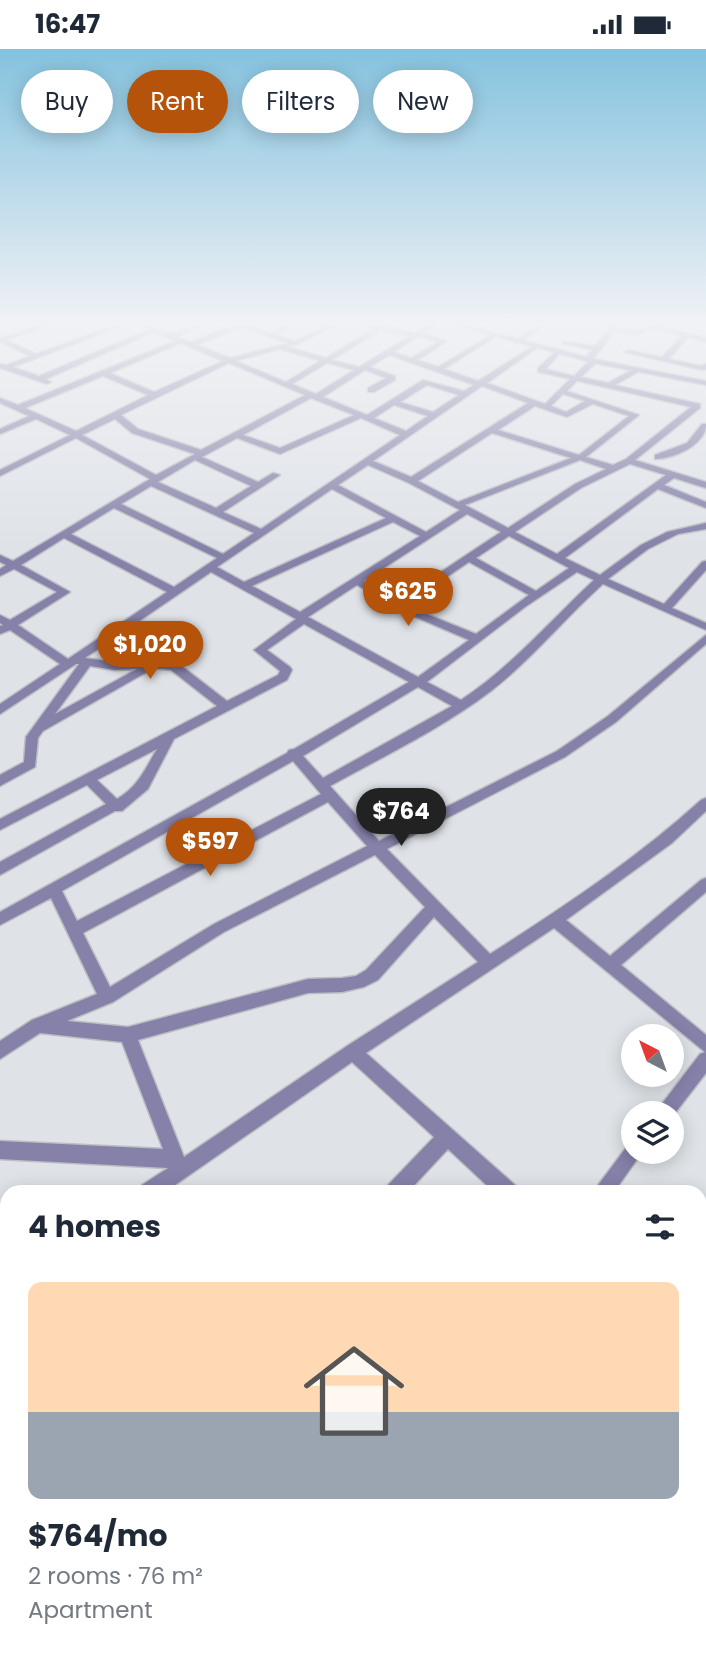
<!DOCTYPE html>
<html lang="en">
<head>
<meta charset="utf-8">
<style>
	:root { --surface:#fff; --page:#f2f2f3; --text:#1f2937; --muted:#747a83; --accent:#b45309 }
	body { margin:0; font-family:Poppins,sans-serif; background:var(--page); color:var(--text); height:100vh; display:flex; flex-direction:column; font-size:26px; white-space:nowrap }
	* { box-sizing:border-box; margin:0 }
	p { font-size:23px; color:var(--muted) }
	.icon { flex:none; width:38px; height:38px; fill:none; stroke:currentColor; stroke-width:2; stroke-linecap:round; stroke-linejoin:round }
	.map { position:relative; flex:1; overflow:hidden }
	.drawer { position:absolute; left:0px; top:1136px; width:707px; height:471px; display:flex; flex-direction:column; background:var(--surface); border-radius:21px 21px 0 0; box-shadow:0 4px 18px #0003 }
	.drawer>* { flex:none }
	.banner { position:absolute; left:21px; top:21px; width:665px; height:63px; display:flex; gap:14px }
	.needle { width:46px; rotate:319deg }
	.controls { position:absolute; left:621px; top:975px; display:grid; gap:14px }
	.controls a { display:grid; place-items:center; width:63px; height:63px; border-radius:50%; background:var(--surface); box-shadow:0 4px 18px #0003; font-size:35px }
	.price { position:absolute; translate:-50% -60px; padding:0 16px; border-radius:24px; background:var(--accent); color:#fff; font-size:23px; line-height:46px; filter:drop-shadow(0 2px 4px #0008) }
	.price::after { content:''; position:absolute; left:50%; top:42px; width:21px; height:16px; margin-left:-10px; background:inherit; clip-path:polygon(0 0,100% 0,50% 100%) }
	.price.selected { background:#222; color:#fff }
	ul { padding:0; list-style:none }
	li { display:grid; align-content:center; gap:14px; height:371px; padding:0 28px }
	li span { display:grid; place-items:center; height:217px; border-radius:14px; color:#555 }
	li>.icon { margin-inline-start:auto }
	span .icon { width:126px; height:126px; fill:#fffc; stroke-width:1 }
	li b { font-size:30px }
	h2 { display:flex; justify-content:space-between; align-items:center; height:84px; padding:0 28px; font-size:30px }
	.tag { padding:0 24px; border-radius:32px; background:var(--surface); box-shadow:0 4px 18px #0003; font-size:24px; line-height:63px }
	.tag.selected { background:var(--accent); color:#fff }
	.status { display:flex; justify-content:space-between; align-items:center; height:49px; padding:0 35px; background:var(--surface); direction:ltr }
	.status svg { height:19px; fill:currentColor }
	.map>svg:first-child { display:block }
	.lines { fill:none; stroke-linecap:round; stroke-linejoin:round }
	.minor-casing { stroke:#bbbec3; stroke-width:3 }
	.tertiary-casing { stroke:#bbbec3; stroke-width:3 }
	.minor { fill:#8681a9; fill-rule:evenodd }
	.tertiary { fill:#8681a9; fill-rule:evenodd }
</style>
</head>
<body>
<div class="status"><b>16:47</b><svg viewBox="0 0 49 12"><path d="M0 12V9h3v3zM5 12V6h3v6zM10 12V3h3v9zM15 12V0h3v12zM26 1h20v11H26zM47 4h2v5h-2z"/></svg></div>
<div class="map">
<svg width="706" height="1605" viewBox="0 0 706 1605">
	<rect width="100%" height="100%" fill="#dfe3e8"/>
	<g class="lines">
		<defs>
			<g id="minor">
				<path d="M44,274h11l-48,17 29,14 84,-31h11l-118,44 26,9 109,-46 -13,-7h10l26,11 28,-11h10l-32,14 14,5 46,-19h10l24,10 16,-10h9l-19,12 18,6 36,-18h9l-42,21 -10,3 38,11 48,-30 -18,-5h15l44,10 15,-10h8l-15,10 24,8 -29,19 20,7 53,-32h4v2l-51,32 34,12 55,-35h4v2l-50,35 58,21 25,-25 -32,-7v-4l19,-18 4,2 -15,17 28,7 14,-14 -4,-2 8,-10 -30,-7v-2l33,5 19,-23h7l-3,5 19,3 15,-7 54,14v4l-18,-5 -19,22 32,7 5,-2v5l-4,1 -78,-18 4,-2 34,7 20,-21 -29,-8 -15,7 -23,-4 -22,28h3v4l-15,14 27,6 27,-15h3v4l-23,13 85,19v4l-65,52 71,22v6l-32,-10 -10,7 42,17v6l-48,-19 -93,69 35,17 41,-30 26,-13 39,-9v6l-28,5 -30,15 -40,30 56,25 38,-42 4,-1v9l-34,38 34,15v7l-103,-46c-39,35 -71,75 -112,107 -50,38 -107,65 -161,95l49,55 178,-90 51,-35 98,-81v9l-90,78 -51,35 -178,92 103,105c74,-47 147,-96 211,-154l5,-2v13l-34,32 -106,77 44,36 91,-76 5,-2v14l-85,73 85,70v38l-34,44v-4h-17l45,-59 5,-2 -151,-124 -188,125 149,132 2,7h-23l-46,-43 -40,43h-22l2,-7 46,-48 -82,-75 -187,130h-25l2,-7 26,-17 -168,-9v-18l163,8 -41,-107 -82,-9 -40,26v-18l32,-21 65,-26 -46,-96 -51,27v-13l287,-159 2,-3 5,-1 115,-67 -105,-58 -37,26 23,17 2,3 -5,10 -113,59 -26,50 -26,22h-7l-115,64v-13l106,-58 -19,-19 -87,45v-11l217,-113 -46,-36 -17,-2 -111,63 -5,7 -3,29 -35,19v-11l24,-13 2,-25 53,-73h-3l-76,50v-10l60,-40 -50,-34 -10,4v-8l3,-1 -3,-2v-8l10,5 47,-28 -43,-23 -14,7v-7l6,-4 -6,-3v-7l13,6 137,-82 -74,-41 -76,38v-6l70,-35 -34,-16 -36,15v-5l29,-13 -29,-13v-5l18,7 157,-64 -21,-9 -108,47 5,3 -4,2 -47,-16v-4l6,1 24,-9 -30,-14v-4zM241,278l47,16 -58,15 -33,-13zM381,281l29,6 -51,31 -27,-7zM419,287l19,6 -27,16 -17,-6zM181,294l42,18 -69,31 -44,-19zM280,300l40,12 -34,21 -50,-21zM389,306l85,30 -10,6 -41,-11 -56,35 -44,-18 42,-27 21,8 -18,10v4h6l21,-12v-4l-25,-9zM229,314l76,32 -104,55 -63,-21 -17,-14zM327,314l27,7 -38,24 -24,-10zM103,327l45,19 -72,36 -51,-23zM577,332h1l113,26 -65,52 -13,6 -27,-8 53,-42 -72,-24zM427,336l32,10 -26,17 -33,-10zM482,337l46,17 -117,74 -38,-16zM563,345l22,7 -19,11 -15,-6zM311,349l43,17 -74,33 -37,-13zM593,355l36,12 -50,39 -81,-25 37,-24 32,11zM394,356l34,11 -22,15 -32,-13zM361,369l39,17 -139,94 -38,-17 57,-37 -7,-2 -15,9 -56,-25 35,-19 43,16zM115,370l17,14 63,21 -39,21 -74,-40zM492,384l79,25 -113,44 -40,-21zM195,411l56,26 -35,22 -58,-26zM580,411l26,9 -31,15 -67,44 -43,-23zM630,415l36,11 -109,79 -42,-22 66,-44zM368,416l41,18 51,27 -34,22 -88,-47zM151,437l103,47 -31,21 -102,-50zM332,440l54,29 -142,64 -27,-15zM114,459l103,50 -43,29 -103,-53zM467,465l34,18 -86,57 -9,15 -42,-23zM393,473l27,14 -120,76 -48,-26zM509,487l60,32 -33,23 -60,-33zM64,489l103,54 -99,67 -50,-34 52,-33 -49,-27zM469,513l60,33 -53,39 -62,-25 9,-16zM211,523l85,47 -42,31 26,21 -2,4 -51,26 -48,-37 -15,-4 -49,2 -30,-4zM577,523l17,8c-44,41 -83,87 -133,120l-34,-18 98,-75zM357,536l47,27 65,28 -51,37 -110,-60zM90,617l25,4 22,-1 -82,45zM418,638l34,19 -129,72 -20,-22zM157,700c-12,20 -19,38 -40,50l-20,-19zM293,712l28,33 -244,127 -15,-30zM328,753l39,44 -153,78 -104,63 -27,-54zM375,806l50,52 -59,63 -10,6 -14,2 -34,1 -180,48 -61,-6 46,-19 111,-70zM434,868l44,45 -131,84 -163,111 -46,-117 170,-47 34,-1 22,-5 14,-7z"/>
				<path d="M535,274h6l-1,6 -21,14h-4v-2l20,-14z"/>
				<path d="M702,375h4c0,21 -33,35 -51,35v-4l32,-12z"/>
				<path d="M634,1093v9h9l-29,41h-21l35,-47z"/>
				<path d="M7,1227v20l-7,3v-20z"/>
				<path d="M700,1290l6,2v23l-6,-2z"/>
				<path d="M700,1465l6,3v26l-6,-3z"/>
				<path d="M7,1563v28l-7,3v-28z"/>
				<path d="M482,1600h26l3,5h-26z"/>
			</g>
			<path id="tertiary" d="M447,274h12l135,36 112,22v4l-113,-22z"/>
		</defs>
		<use href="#minor" class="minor-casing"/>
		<use href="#tertiary" class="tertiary-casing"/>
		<use href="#minor" class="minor"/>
		<use href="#tertiary" class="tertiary"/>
	</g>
	<linearGradient id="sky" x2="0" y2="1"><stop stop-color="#84c2df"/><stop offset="0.55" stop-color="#f1f2f5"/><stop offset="1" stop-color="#f1f2f5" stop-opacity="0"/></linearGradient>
	<rect width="706" height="499" fill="url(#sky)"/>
</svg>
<div class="controls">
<a><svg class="needle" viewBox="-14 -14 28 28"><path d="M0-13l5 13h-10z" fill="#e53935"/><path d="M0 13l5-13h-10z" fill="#747a83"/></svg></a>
<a><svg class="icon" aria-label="layers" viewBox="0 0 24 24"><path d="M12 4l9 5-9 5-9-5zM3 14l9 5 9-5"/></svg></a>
</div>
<b class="price" style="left:408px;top:579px">$625</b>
<b class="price" style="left:150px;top:632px">$1,020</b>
<b class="price selected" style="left:401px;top:799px">$764</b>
<b class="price" style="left:210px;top:829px">$597</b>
<div class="banner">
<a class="tag">Buy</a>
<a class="tag selected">Rent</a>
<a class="tag">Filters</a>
<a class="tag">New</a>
</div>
<section class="drawer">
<h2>4 homes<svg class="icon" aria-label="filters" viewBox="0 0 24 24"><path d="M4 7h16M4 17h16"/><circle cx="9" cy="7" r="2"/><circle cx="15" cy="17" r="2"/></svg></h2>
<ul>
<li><span style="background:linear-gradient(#ffd9b3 60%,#9aa5b1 0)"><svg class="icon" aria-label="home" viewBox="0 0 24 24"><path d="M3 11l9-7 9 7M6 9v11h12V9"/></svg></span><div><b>$764/mo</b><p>2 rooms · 76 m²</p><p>Apartment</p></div></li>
</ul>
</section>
</div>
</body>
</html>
